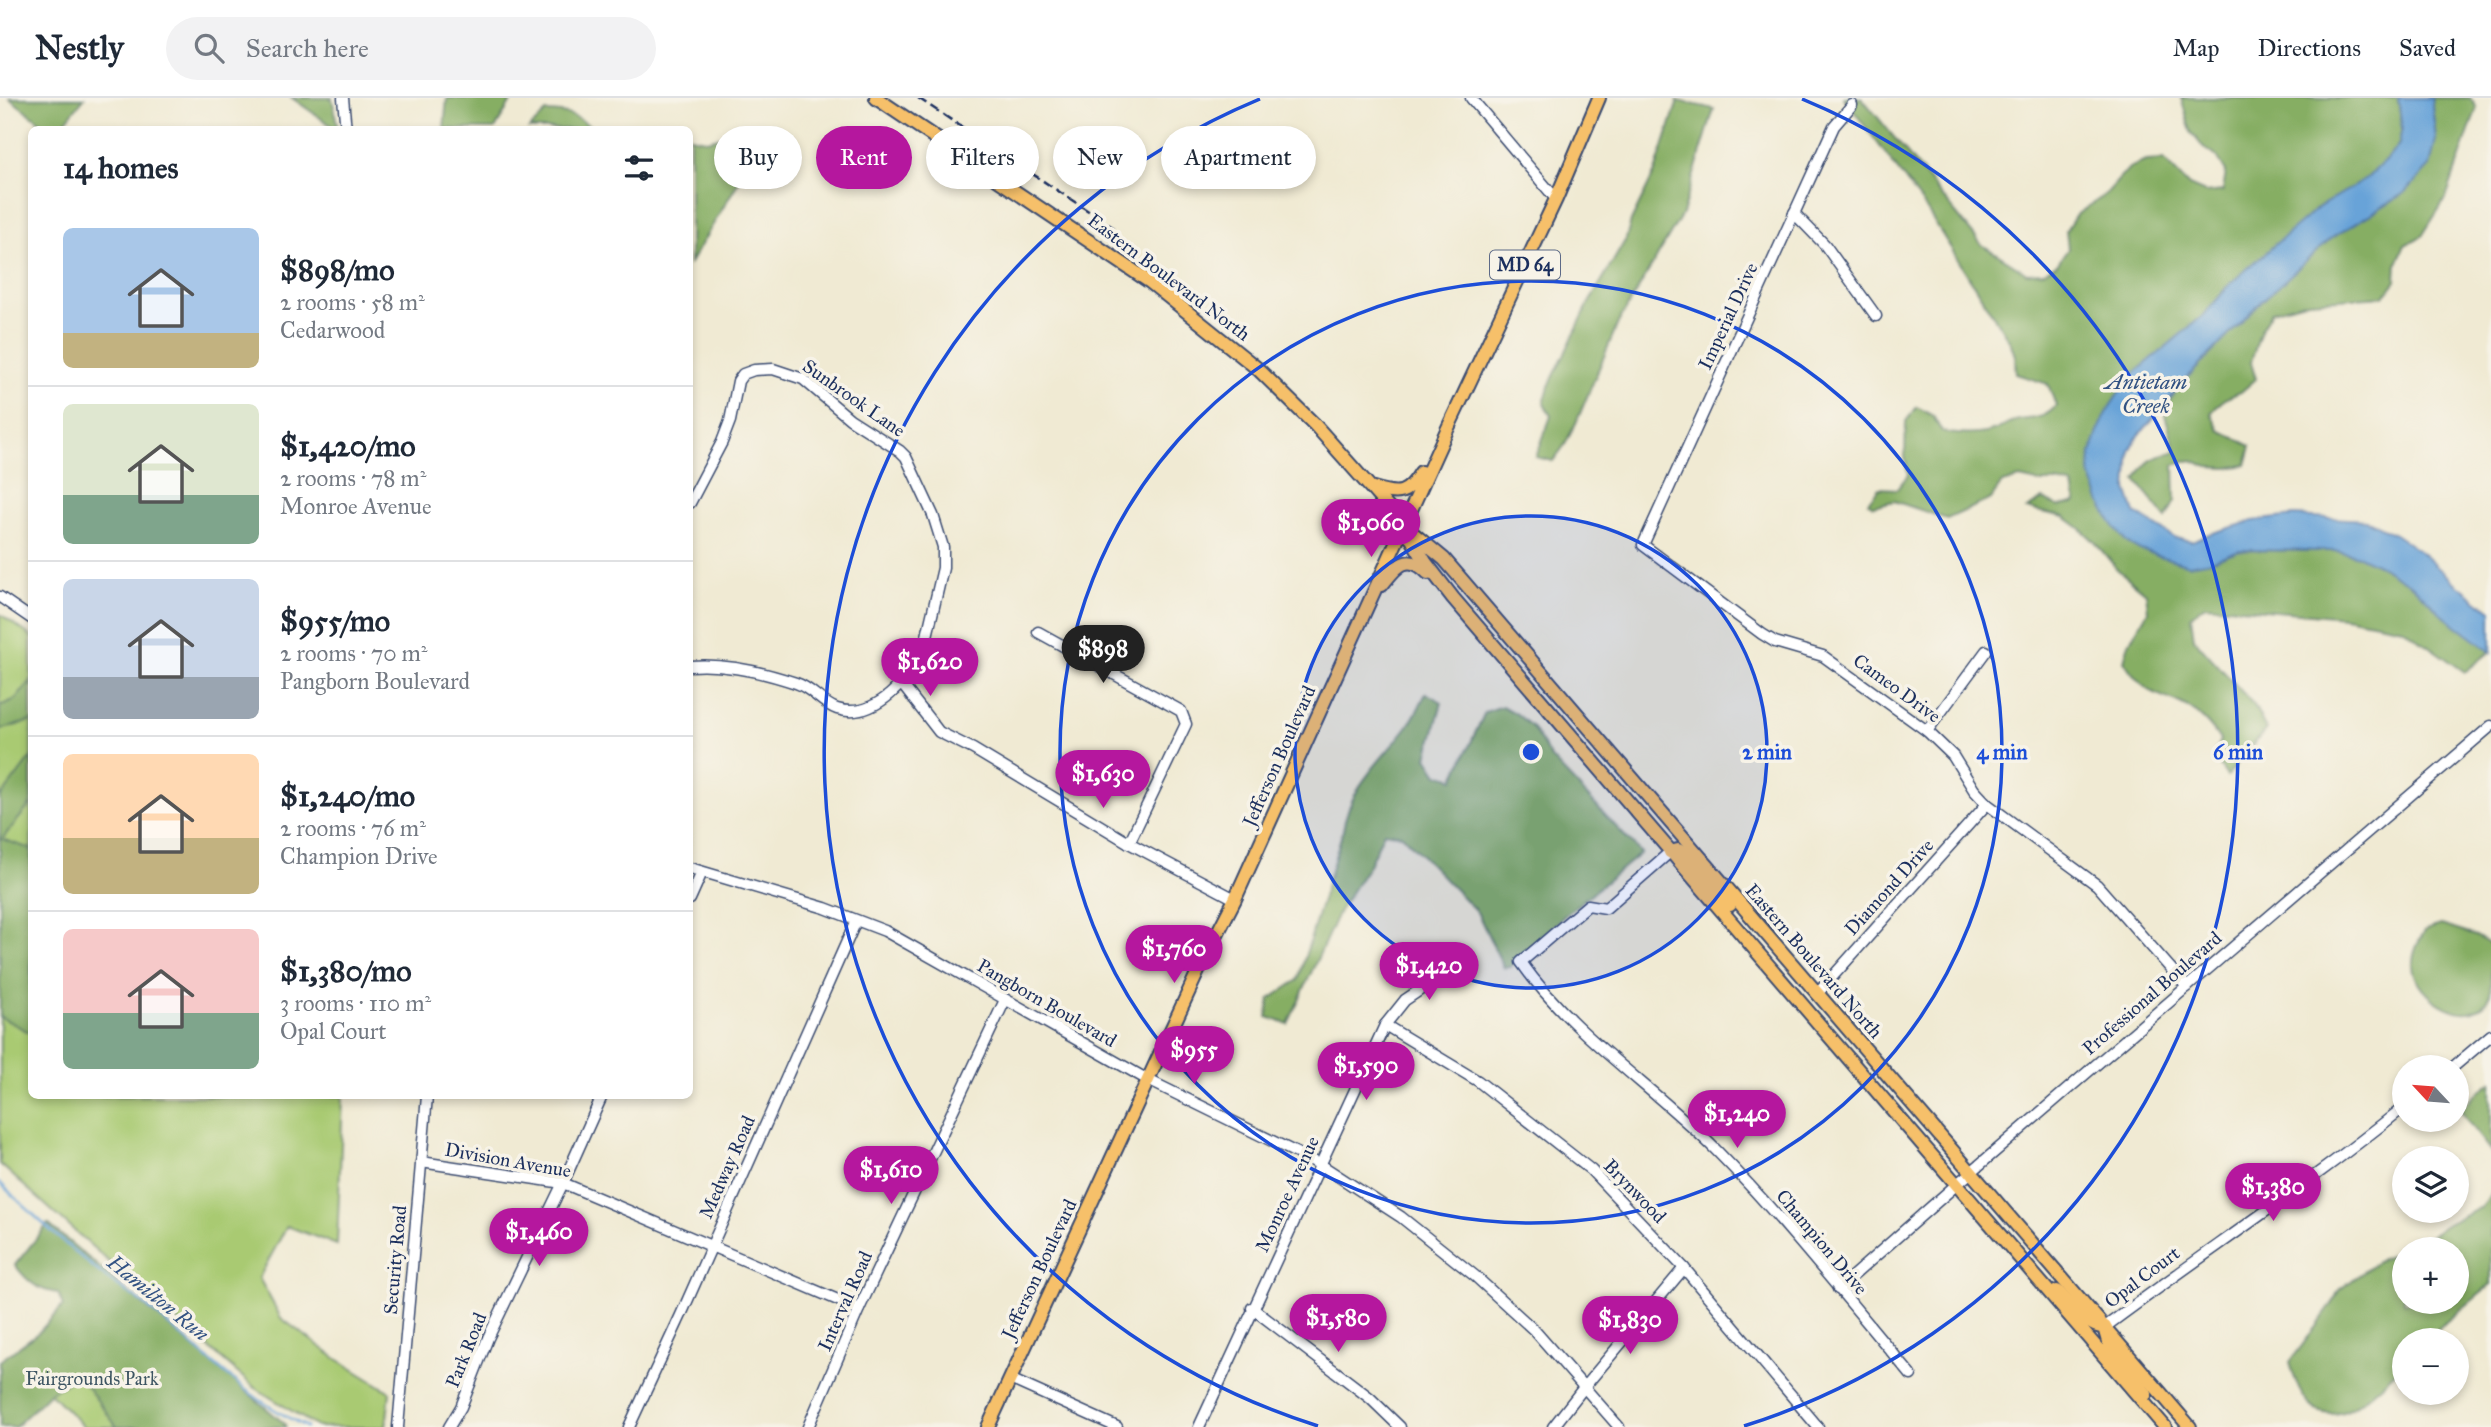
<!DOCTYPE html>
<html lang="en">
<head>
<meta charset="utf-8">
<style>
	:root { --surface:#fff; --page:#f2f2f3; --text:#1f2937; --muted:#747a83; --line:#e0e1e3; --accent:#b5179e }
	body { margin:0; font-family:"IM FELL Great Primer",serif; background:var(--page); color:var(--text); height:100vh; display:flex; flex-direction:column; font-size:26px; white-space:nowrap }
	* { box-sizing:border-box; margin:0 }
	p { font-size:23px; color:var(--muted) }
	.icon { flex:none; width:38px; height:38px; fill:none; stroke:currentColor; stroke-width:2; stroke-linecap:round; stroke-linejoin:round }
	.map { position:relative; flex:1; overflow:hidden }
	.side { position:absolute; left:28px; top:28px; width:665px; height:973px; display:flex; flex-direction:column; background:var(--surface); border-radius:10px; box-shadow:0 4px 10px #0003 }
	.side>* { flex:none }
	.hud { position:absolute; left:714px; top:28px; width:665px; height:63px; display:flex; gap:14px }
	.needle { width:46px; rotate:296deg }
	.tools { position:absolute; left:2392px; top:957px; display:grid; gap:14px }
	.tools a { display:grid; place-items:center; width:77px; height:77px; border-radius:50%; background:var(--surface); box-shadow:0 4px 10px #0003; font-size:35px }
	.price { position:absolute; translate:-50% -60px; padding:0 16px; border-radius:24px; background:var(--accent); color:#fff; font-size:23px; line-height:46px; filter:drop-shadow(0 2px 4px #0008) }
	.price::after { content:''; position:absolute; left:50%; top:42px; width:21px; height:16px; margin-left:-10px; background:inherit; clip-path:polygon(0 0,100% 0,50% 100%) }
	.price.on { background:#222; color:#fff }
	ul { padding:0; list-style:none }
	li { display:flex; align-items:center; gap:21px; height:175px; padding:0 35px }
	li+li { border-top:2px solid var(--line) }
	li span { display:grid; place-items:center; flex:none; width:196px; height:140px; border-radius:10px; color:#555 }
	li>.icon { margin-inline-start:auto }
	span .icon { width:84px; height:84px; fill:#fffc; stroke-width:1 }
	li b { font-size:30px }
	h2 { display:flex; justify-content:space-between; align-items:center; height:84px; padding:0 35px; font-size:30px }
	.chip { padding:0 24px; border-radius:32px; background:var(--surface); box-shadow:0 4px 10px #0003; font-size:24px; line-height:63px }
	.chip.on { background:var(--accent); color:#fff }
	header { display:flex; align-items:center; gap:42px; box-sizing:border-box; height:98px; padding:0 35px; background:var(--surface); border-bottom:2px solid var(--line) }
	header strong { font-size:33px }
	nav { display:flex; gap:38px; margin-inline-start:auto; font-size:24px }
	.search { width:490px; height:63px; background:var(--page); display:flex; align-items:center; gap:18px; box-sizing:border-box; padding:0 24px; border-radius:38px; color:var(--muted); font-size:26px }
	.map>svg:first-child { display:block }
	.green { fill:#a9ca72; stroke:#627c68; stroke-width:2 }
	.forest { fill:#86ae64; stroke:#506e61; stroke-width:2 }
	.water { fill:#68a3d8; stroke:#42699b; stroke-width:2 }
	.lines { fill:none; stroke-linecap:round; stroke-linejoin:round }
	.stream { stroke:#68a3d8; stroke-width:2.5 }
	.minor-casing { stroke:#3b4b70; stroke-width:13 }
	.major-casing { stroke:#3b4b70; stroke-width:16 }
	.minor { stroke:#fff; stroke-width:10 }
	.major { stroke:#f6c06b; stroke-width:12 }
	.rail { stroke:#1b2f5e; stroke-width:2.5; stroke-dasharray:10 5; stroke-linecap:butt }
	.ring { fill:none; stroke:#1d4ed8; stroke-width:3.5 }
	.labels { text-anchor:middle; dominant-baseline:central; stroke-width:7; stroke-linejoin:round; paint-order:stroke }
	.shield { fill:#f7f3e8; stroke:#5d6a87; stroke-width:2 }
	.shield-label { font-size:18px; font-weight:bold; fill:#1b2f5e }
	.street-label { font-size:19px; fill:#1b2f5e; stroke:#f7f3e8 }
	.park-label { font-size:19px; fill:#3e5663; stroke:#f7f3e8 }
	.water-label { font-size:21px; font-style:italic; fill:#325283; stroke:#f7f3e8 }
	.centre { fill:#1d4ed8; stroke:#f7f3e8; stroke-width:3.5 }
	.ring-label { font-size:21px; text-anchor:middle; font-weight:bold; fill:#1d4ed8; stroke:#f7f3e8; stroke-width:7; stroke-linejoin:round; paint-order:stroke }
</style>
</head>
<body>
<header>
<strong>Nestly</strong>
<div class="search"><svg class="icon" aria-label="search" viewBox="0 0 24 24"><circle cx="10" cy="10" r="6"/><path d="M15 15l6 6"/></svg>Search here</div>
<nav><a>Map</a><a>Directions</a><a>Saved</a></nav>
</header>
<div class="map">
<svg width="2491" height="1329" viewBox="0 0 2491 1329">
	<rect width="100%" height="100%" fill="#f7f3e8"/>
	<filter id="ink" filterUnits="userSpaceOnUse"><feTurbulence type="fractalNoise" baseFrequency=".0143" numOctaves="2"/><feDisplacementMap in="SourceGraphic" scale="14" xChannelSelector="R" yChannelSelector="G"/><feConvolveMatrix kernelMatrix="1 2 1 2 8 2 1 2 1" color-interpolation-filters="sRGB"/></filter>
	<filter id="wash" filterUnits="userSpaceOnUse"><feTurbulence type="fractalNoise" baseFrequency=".00686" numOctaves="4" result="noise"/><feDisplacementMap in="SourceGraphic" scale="28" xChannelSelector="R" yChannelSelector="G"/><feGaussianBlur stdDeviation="1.57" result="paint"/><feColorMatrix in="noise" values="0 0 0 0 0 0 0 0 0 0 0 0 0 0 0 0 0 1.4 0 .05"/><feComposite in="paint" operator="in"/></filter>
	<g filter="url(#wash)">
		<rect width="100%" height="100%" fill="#f0ead3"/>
		<g class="green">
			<path d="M0,516l31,22 1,460h311l-6,149 -50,-19 -28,52 22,40 56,41 53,33 -4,35h-69l-63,-40 -147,-127 -107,-96z"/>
			<path d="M95,1220l91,109h-102l-51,-51z"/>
		</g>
		<g class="forest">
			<path d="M9,0h75l-23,29 -10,3z"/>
			<path d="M292,0h40l6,31h-2z"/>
			<path d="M447,0h66l-18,31h-51z"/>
			<path d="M1844,0h18l119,146 46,29 16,-1 15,-9 10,-14 -2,-18 10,-16 29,-20 24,-27 17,-7 18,-1 25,26 16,7 18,-2 3,-19 -9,-15 -14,-10 -12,-15 -10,-34h217l4,30 -3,16 -10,13 -23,22 -47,28 -88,76 -26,31 -76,64 -28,125 110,58 28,-11 98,1 22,5 23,11 31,19 32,31 46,34 -26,21 -62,-44 -58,-11 -140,-12 -14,11 3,23 60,66 12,24 -39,47 -14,-20 7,-16c-10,-16 -23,-29 -40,-37 -11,-4 -21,-7 -31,-13 -11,-8 -18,-18 -25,-29l5,-18 19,-32 -2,-18 -29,-24 -23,-28 -14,-13 -15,-11 -38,-8 16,-10 16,8 17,-5 -3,-17 -17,-3h-19l-17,-4 -18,5 -11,16 -44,20 -53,-18 -21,5 -5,-4 11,-14 18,1 11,-14 -3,-18 1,-36 11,-14 16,9 9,16c16,3 38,4 54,-2 5,-2 10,-6 15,-8 17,-6 30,1 45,-16l-8,-22 -32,-10 -1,-18 -4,-12 -88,-140z"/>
			<path d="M2431,0h39l7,10 -31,90 -24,38 -17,9 -8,18 -1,18 -12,15 -76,5 -36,10 -10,16 -11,35 5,17 -15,13 -17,7 -13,14 8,17 32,16 -5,19 -19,3 -19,-1 -16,-7 -18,5 1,36 -9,17 -30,-38c11,-22 17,-22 40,-29l-13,-42 22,-29 80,-82 65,-59 76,-47 30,-53z"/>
			<path d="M1678,3l36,8 -32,105 -64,109 -42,100 -12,23 -11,15 -17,-4 15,-41 -7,-12 5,-18 40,-83 37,-64 5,-18 24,-49z"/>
			<path d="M546,14c22,0 31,4 48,17h-65z"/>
			<path d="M772,28l-82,137v-126l16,3z"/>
			<path d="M31,583v40l-31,9v-24l16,-7z"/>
			<path d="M1426,595l16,9 -15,55 11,17 16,5 31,-67 17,-6 16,9 14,12 19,31 90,95 -77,63 -54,51 -6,1 -27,-56 -75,-77 -18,-3 -15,33 -30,46 -51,113 -21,-7 3,-18 28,-19 45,-150c6,-43 39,-70 64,-103 8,-10 13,-22 19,-34z"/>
			<path d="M31,659v47l-29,35 29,10v184l-31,-16v-219z"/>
			<path d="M2441,827l35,11 15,9c0,12 0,39 -1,49 -16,41 -75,4 -77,-28 -1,-13 6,-25 12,-36z"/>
			<path d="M2491,984v70c-10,-15 -22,-26 -30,-42l12,-14z"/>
			<path d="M2491,1095v92l-49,40 -15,15h-23v24c-14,12 -40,39 -56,46 -37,16 -51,-20 -58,-48l41,-56 8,-16 42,-31 23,-8v51h53v-52l-49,-1 9,-3 30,-22 35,-17z"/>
			<path d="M48,1126l237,200 1,3h-169l-38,-51 -29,17 -35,34h-15v-66l39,-29 24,-26 -5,-13c-20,-2 -31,-12 -43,-28z"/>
		</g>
		<path class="water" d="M2398,0h33l5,41 -6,27 -24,26 -76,47 -65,59 -80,82 -49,59 -6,12 -3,38 8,24 40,25 17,3 17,-7 44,-13 41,-5 72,4 27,13 25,17 35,31 38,30v41l-46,-35 -32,-31 -31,-19 -23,-11 -22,-5 -98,-1 -28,11 -22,4 -49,-15 -14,-8 -15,-20 -10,-19 -11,-29 1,-21 7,-21 11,-24 20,-30 76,-64 26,-31 48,-42 40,-34 47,-28 23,-22 10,-13 3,-16z"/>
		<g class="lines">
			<path class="stream" d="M0,1085c35,34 70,66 108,96 13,10 28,18 40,28 49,41 101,94 159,120"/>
		</g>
	</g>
	<g filter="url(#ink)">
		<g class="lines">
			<defs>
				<g id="minor">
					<path d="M343,0l3,32"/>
					<path d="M1471,0l85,101"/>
					<path d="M1852,7l-18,21 -191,419 119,89 13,8 48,14 104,75 26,25 21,34 13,14 110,81 90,102"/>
					<path d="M1794,115l31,32 51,71"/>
					<path d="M690,405l32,-61 8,-21 8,-40 5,-7 11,-4 19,-1 30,10 47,40 50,32 6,6 27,58 10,32v21l-19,81c-13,29 -49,72 -87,60 -15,-5 -25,-21 -41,-26 -33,-11 -72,-20 -106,-17"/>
					<path d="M0,499l32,22"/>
					<path d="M1038,534l143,79 5,13 -57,119"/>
					<path d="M901,585l38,49 34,17 156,94 106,56"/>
					<path d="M1927,633l59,-80"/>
					<path d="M1670,754l-64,56 -18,-3 -67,57c52,74 132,124 195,188 69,70 131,149 195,225"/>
					<path d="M690,770l135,40 60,23 263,149 173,85 80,52 74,59 60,55 84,96"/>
					<path d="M690,801l12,-27"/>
					<path d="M1817,896l170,-190"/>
					<path d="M1385,927l93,56 113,89 93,98 134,159"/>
					<path d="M2452,970l39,-33"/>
					<path d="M421,1064l142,21 296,126"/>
					<path d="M1838,1191l118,-104 535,-459"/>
					<path d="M1252,1210l118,90 30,29"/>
					<path d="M2105,1229c99,-74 203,-142 299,-220"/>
					<path d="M1010,1281l107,48"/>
					<path d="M398,1329l29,-331"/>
					<path d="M449,1329l12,-20 27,-69 75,-155 39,-87"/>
					<path d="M629,1329l52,-112 175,-394"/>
					<path d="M808,1329l51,-118 146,-309"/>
					<path d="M1199,1329l186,-402 20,-25 52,-35"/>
					<path d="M1553,1329l32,-41 99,-118"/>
				</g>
				<g id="major">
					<path d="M876,0l274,184 108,87 57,56 56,63 33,38 22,37 27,35 712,829"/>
					<path d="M1373,390c26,8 34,7 48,-16"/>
					<path d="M1410,433l34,28 746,868"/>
					<path d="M1382,487c14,-18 25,-34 46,-12"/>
					<path d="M1670,754l8,-2 7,4 45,51"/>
					<path d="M2057,1193c13,12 31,38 48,36"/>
					<path d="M2105,1233l4,14 37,49"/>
					<path d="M988,1329l212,-460 35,-68 212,-469 109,-231 43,-101"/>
				</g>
			</defs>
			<use href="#minor" class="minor-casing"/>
			<use href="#major" class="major-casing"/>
			<use href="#minor" class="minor"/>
			<use href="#major" class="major"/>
			<path class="rail" d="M918,0l196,130"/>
		</g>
	</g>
	<circle cx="1531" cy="654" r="236" fill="#1d4ed8" fill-opacity=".12"/>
	<g class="ring">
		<circle cx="1531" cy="654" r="236"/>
		<circle cx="1531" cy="654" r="471"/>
		<path d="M1318 1328A707 707 0 0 1 1260 1M1802 1A707 707 0 0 1 1744 1328"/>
	</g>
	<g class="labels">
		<rect class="shield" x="1490" y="152.5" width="70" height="29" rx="5"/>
		<g class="shield-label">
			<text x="1525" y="167">MD 64</text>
		</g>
		<g class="street-label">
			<text transform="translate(1169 179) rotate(37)">Eastern Boulevard North</text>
			<text transform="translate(1728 218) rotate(-65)">Imperial Drive</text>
			<text transform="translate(854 300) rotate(35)">Sunbrook Lane</text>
			<text transform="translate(1897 590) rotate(36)">Cameo Drive</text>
			<text transform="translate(1279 658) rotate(-66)">Jefferson Boulevard</text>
			<text transform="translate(1889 789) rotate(-48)">Diamond Drive</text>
			<text transform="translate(1814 863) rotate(49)">Eastern Boulevard North</text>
			<text transform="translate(2152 895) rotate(-41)">Professional Boulevard</text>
			<text transform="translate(1047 905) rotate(30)">Pangborn Boulevard</text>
			<text transform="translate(508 1062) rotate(10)">Division Avenue</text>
			<text transform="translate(727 1069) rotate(-66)">Medway Road</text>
			<text transform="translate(1635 1093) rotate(46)">Brynwood</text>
			<text transform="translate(1287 1096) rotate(-65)">Monroe Avenue</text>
			<text transform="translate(1822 1144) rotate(50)">Champion Drive</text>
			<text transform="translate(395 1162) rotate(-85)">Security Road</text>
			<text transform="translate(1039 1171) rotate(-65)">Jefferson Boulevard</text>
			<text transform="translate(2142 1179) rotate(-37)">Opal Court</text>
			<text transform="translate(845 1203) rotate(-66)">Interval Road</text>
			<text transform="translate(466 1252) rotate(-68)">Park Road</text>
		</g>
		<g class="park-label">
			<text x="92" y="1280">Fairgrounds Park</text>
		</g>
		<g class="water-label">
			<text x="2146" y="284">Antietam<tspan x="2146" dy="24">Creek</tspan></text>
			<text transform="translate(158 1200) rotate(39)">Hamilton Run</text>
		</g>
	</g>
	<circle cx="1531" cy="654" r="10" class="centre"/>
	<g class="ring-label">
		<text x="1767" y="661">2 min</text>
		<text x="2002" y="661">4 min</text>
		<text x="2238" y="661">6 min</text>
	</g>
</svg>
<div class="tools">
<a><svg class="needle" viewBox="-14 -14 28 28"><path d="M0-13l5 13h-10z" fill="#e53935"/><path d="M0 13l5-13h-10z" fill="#747a83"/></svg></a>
<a><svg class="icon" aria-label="layers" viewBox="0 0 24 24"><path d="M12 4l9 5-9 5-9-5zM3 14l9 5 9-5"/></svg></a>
<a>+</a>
<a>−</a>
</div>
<b class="price" style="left:1371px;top:461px">$1,060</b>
<b class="price on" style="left:1103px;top:587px">$898</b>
<b class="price" style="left:930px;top:600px">$1,620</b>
<b class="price" style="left:1103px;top:712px">$1,630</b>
<b class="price" style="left:1174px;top:887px">$1,760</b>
<b class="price" style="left:1429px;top:904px">$1,420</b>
<b class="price" style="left:1194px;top:988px">$955</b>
<b class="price" style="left:1366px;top:1004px">$1,590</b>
<b class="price" style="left:1737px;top:1052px">$1,240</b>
<b class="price" style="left:891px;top:1108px">$1,610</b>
<b class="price" style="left:2273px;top:1125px">$1,380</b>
<b class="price" style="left:539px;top:1170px">$1,460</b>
<b class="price" style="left:1338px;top:1256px">$1,580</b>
<b class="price" style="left:1630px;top:1258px">$1,830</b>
<div class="hud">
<a class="chip">Buy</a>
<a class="chip on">Rent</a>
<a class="chip">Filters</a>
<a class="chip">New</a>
<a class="chip">Apartment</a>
</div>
<section class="side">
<h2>14 homes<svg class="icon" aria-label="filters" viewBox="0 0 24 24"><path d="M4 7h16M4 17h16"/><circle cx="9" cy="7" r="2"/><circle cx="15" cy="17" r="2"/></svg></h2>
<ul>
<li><span style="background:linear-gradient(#a9c7e8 75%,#c2b280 0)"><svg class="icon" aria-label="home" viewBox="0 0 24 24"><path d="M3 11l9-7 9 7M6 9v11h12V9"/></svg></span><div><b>$898/mo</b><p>2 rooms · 58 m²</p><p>Cedarwood</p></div></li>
<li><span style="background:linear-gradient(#dfe7d0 65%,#7fa58c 0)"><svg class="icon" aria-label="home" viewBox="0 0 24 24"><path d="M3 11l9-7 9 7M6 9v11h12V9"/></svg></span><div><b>$1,420/mo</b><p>2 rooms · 78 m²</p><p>Monroe Avenue</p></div></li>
<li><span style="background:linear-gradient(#c9d6e8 70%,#9aa5b1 0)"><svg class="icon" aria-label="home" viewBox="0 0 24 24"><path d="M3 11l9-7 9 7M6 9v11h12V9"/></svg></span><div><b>$955/mo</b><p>2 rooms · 70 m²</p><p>Pangborn Boulevard</p></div></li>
<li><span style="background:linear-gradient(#ffd9b3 60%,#c2b280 0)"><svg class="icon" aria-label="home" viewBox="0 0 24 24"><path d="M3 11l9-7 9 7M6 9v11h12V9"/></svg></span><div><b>$1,240/mo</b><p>2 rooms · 76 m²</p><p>Champion Drive</p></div></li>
<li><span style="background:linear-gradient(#f6c9c9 60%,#7fa58c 0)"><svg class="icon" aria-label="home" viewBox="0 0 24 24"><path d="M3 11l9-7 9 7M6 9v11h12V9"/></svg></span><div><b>$1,380/mo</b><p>3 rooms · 110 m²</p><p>Opal Court</p></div></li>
</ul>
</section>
</div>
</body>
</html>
